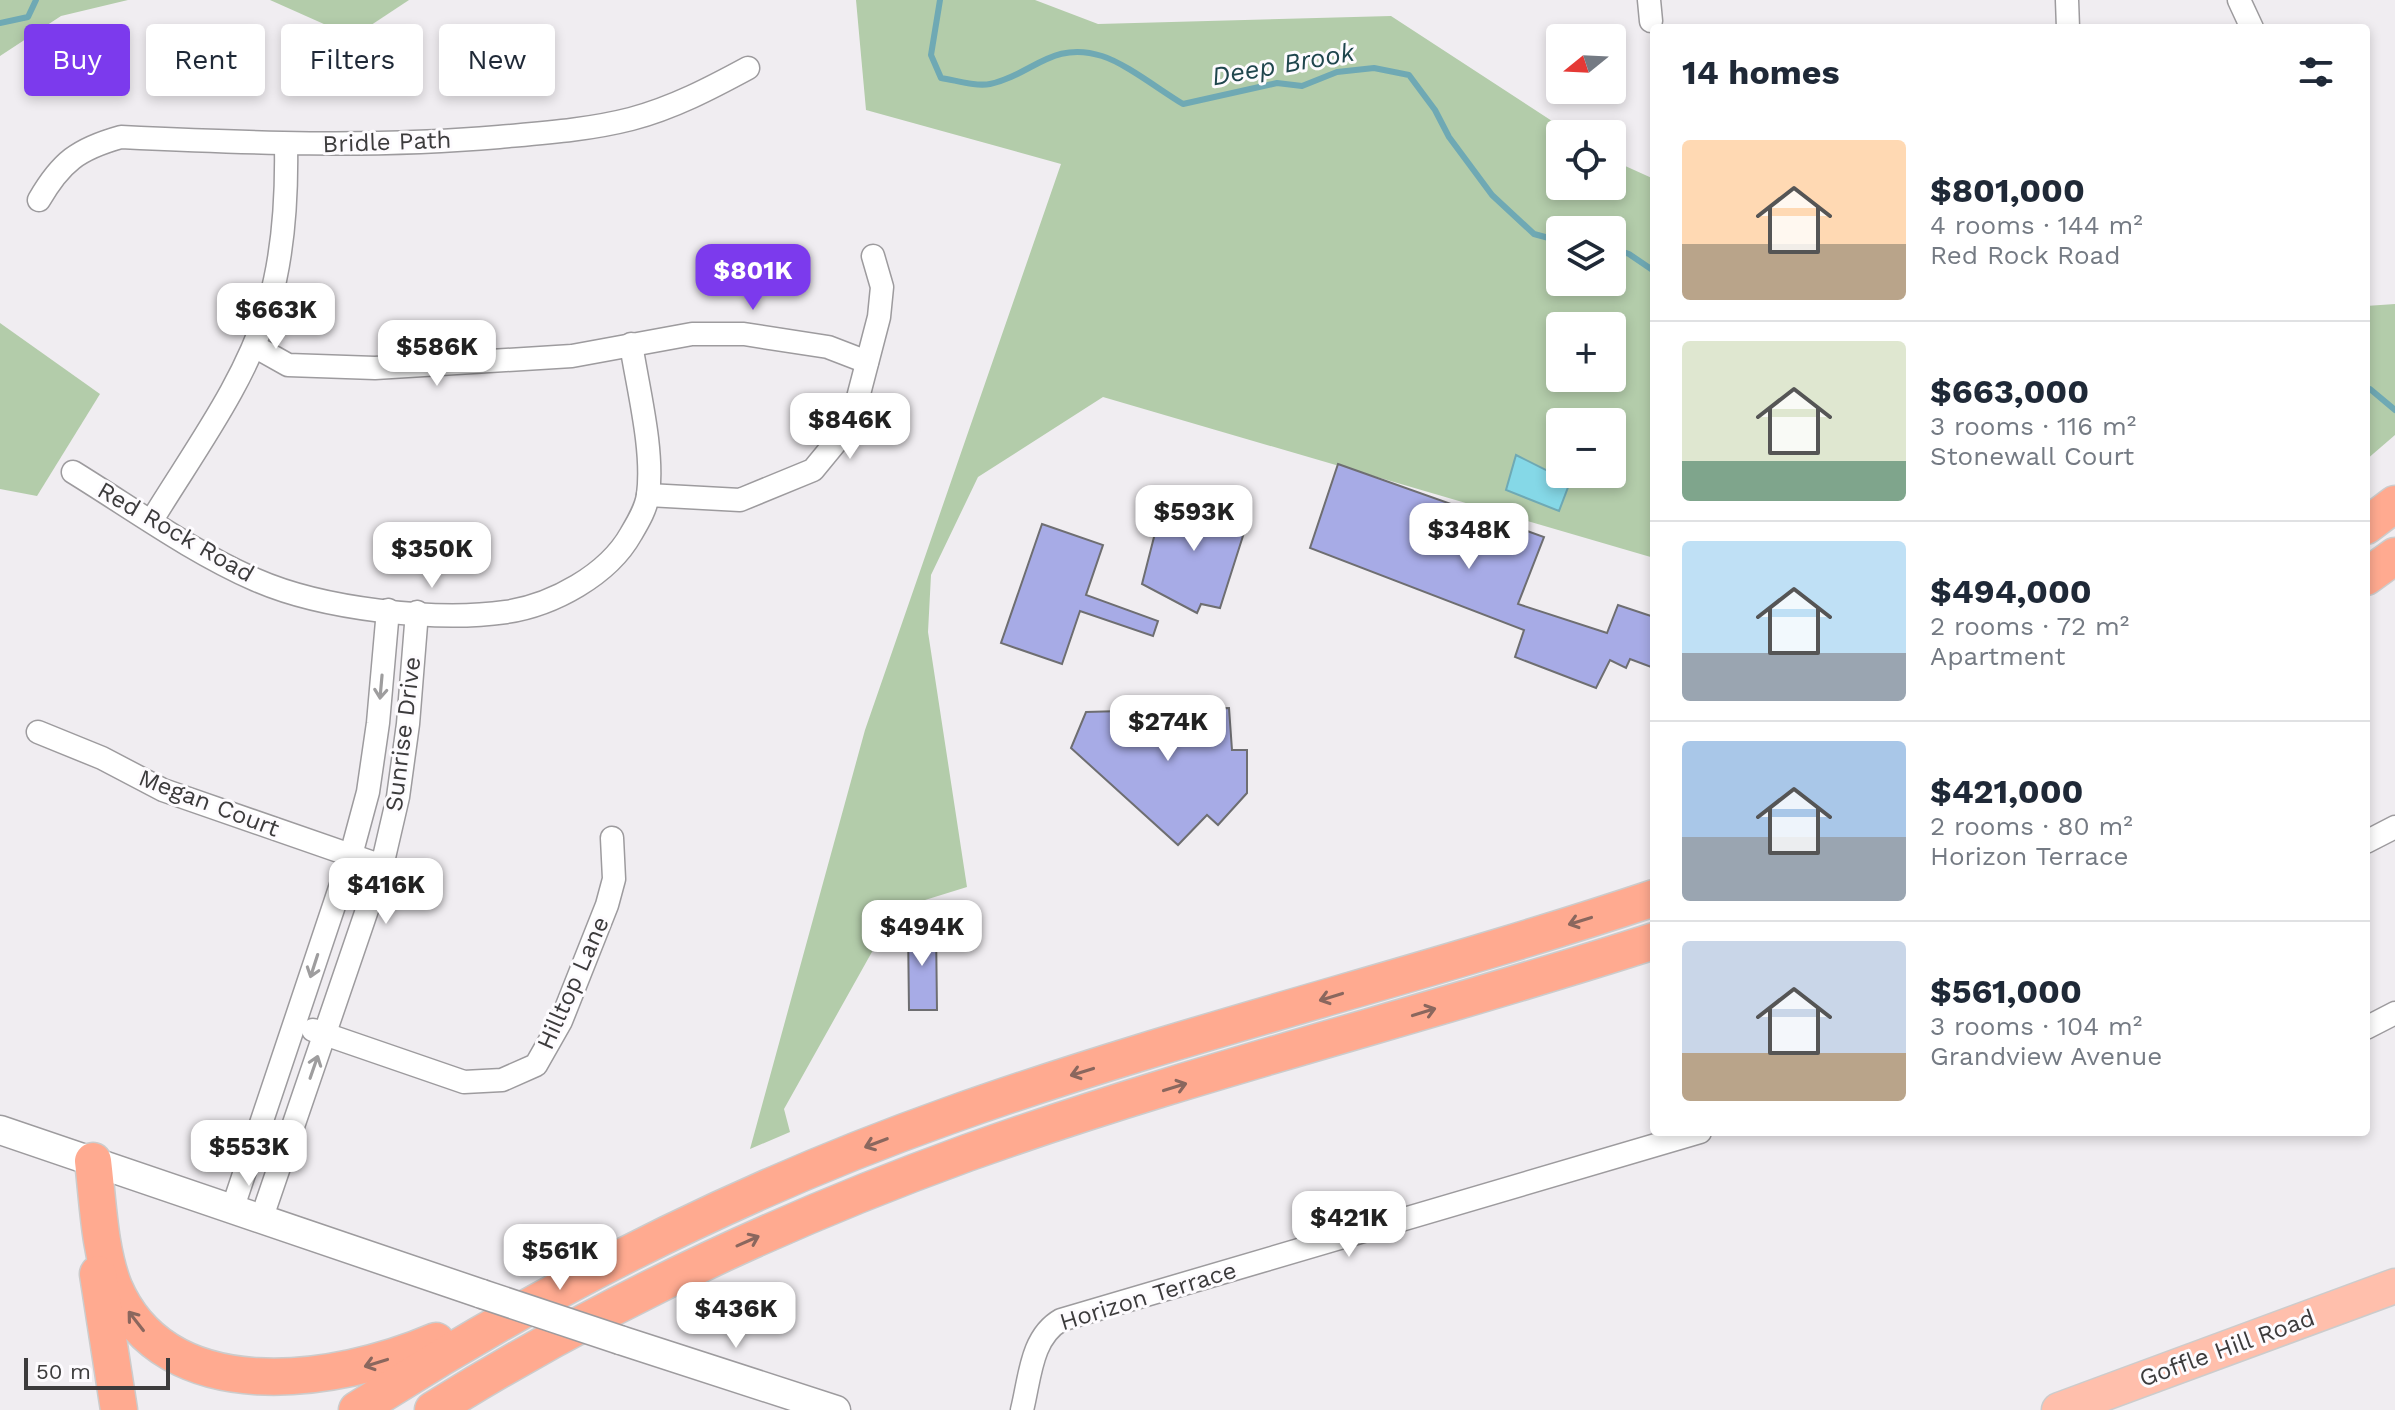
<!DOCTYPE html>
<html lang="en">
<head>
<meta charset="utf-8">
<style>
	:root { --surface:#fff; --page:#f2f2f3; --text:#1f2937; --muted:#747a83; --line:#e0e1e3; --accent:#7c3aed }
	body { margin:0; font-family:"Work Sans",sans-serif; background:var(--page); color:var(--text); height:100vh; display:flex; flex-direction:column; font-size:30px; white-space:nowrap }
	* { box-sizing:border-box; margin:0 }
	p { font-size:26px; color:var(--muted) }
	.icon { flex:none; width:44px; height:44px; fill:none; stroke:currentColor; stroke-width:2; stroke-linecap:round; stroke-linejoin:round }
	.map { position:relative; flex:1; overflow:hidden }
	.details { position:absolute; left:1650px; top:24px; width:720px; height:1112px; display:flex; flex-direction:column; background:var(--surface); border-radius:8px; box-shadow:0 4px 12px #0003 }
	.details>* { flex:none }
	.banner { position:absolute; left:24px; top:24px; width:760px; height:72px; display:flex; gap:16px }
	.needle { width:52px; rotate:252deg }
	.tools { position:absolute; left:1546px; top:24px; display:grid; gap:16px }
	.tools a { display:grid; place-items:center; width:80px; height:80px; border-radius:8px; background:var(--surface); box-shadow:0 4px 12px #0003; font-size:40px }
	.scale { position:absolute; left:24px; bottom:20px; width:146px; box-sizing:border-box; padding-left:8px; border:4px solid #3c3b3c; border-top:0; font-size:22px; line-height:28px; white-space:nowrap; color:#3c3b3c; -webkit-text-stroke:6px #fdfbfe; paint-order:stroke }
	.price { position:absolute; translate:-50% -68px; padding:0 18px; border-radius:16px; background:#fff; color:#222; font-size:26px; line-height:52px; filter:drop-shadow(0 2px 4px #0008) }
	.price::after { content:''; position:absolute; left:50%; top:48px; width:24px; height:18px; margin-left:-12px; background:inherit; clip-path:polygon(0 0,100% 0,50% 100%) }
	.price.selected { background:var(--accent); color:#fff }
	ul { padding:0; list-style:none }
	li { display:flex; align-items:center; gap:24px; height:200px; padding:0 32px }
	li+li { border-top:2px solid var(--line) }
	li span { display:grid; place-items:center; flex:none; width:224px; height:160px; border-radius:8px; color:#555 }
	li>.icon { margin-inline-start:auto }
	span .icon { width:96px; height:96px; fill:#fffc; stroke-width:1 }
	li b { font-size:34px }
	h2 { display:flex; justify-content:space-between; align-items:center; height:96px; padding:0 32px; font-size:34px }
	.pill { padding:0 28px; border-radius:8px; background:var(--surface); box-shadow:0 4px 12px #0003; font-size:28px; line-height:72px }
	.pill.selected { background:var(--accent); color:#fff }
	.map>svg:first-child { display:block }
	.green { fill:#b3ccaa; fill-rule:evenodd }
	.water { fill:#85d8e7; stroke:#6fa9b4; stroke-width:2 }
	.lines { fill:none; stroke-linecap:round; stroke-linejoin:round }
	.stream { stroke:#6fa9b4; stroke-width:6 }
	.building { fill:#a7abe6; stroke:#6e6e71; stroke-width:2 }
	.minor-casing { stroke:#9d9b9e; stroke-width:25 }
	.tertiary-casing { stroke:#9d9b9e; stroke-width:31 }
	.primary-casing { stroke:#ccc; stroke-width:37 }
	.trunk-casing { stroke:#ccc; stroke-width:39 }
	.minor { stroke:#fff; stroke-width:22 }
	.tertiary { stroke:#fff; stroke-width:28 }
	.primary { stroke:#ffbfac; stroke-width:34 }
	.trunk { stroke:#ffaa90; stroke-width:36 }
	.tertiary-bridge-casing { stroke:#9d9b9e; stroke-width:31; stroke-linecap:butt }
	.tertiary-bridge { stroke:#fff; stroke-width:28 }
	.oneway { stroke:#9e9d9e }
	.oneway2 { stroke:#8a675e }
	.labels { text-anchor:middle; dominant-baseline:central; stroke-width:6; stroke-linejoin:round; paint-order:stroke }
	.street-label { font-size:24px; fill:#3c3b3c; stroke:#fdfbfe }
	.water-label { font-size:26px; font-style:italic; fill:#1f464d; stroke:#fdfbfe }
</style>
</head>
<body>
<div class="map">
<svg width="2395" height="1410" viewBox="0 0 2395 1410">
	<rect width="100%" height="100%" fill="#f0edf1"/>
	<g class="green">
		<path d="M0,0h128l-67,16 -61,40z"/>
		<path d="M270,0h139l-56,37z"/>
		<path d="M856,0h179l63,24 293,-8 181,118h-12v52h52v-26l42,19v379l-551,-161 -125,80 -47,98 -3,57 39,255 -71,22 -112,200 6,23 -40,17 115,-419 196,-566 -195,-54zM1560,230h52v52h-52zM1560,326h52v52h-52zM1560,422h52v52h-52z"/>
		<path d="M2395,304v131l-29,25v-154z"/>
		<path d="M0,323l100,71 -63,102 -37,-7z"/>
	</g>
	<path class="water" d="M1516,455l54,27 -11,29 -53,-21z"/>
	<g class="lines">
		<g class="stream">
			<path d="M940,0l-9,55 10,23c14,2 35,9 49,6 42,-9 62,-44 112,-28 23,7 59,35 81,48l94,-21 25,3 35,-14 37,-4 35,7 26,35 14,27 43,58 42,39 26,7"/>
			<path d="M0,23l28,-6 8,-17"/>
			<path d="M1612,248l17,6 25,17"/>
			<path d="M2366,390l4,-1 25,21"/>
		</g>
	</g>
	<g class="building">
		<path d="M1338,464l206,73 -26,67 89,29 11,-28 36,12v51l-24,-9 -4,9 -16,-8 -14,28 -81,-31 9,-27 -214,-82z"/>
		<path d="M1165,494l84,23 -29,91 -19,-4 -4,9 -55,-29z"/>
		<path d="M1042,524l61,21 -17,50 72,26 -5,15 -73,-25 -18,53 -61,-21z"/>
		<path d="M1229,708l3,42h15v43l-29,32 -11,-10 -29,30 -107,-97 15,-36z"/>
		<path d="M908,927h28l1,83h-28z"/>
	</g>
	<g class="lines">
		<defs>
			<g id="minor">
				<path d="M1649,0l2,21"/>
				<path d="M2067,0l1,28"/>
				<path d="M2239,0l13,28"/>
				<path d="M39,200c22,-38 39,-51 82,-63 126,6 251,11 378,0 44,-4 89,-7 132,-18 42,-11 80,-31 117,-51"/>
				<path d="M254,346l34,19 87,3 197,-12 120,-22h52l84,13 39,15"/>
				<path d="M73,472c60,37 119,80 183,108 66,29 179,42 250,32 47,-7 102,-37 125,-78 7,-12 15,-25 17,-39 6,-45 -10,-106 -17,-151"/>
				<path d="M648,495l92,5 73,-30 37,-45 4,-12 25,-96 3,-30 -9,-31"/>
				<path d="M152,520c42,-69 94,-138 117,-216 15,-52 18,-105 17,-159"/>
				<path d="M38,732l64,26 61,32 219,76"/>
				<path d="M2366,842l29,-15"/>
				<path d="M2366,1028l29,-15"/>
				<path d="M313,1030l151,52 38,-2 34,-15 25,-44 46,-116 7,-26 -2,-41"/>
				<path d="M232,1210l119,-355 17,-63 10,-69 10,-113"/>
				<path d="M261,1220l121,-354 16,-69 10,-73 9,-112"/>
				<path d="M1022,1410c8,-32 9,-73 39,-90l639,-188"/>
			</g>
			<g id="tertiary">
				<path d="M0,1130l482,164"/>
				<path d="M620,1340l216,70"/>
			</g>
			<path id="primary" d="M2059,1410l336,-124"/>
			<g id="trunk">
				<path d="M2366,526l29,-22"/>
				<path d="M2366,577l29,-21"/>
				<path d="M93,1161c5,40 6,88 21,126 53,123 222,97 322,54"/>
				<path d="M98,1274l21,136"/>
				<path d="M357,1410c186,-120 383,-220 591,-294 232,-83 473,-140 706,-218"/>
				<path d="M433,1410c168,-105 347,-189 534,-257 225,-81 459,-138 687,-212"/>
			</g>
		</defs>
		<use href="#minor" class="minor-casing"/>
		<use href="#tertiary" class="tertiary-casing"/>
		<use href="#primary" class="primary-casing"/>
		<use href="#trunk" class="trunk-casing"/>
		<use href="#minor" class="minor"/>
		<use href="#tertiary" class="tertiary"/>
		<use href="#primary" class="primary"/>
		<use href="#trunk" class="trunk"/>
		<defs>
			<path id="tertiary-bridge" d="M482,1294l138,46"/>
		</defs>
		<use href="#tertiary-bridge" class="tertiary-bridge-casing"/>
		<use href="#tertiary-bridge" class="tertiary-bridge"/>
	</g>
	<defs><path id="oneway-shaft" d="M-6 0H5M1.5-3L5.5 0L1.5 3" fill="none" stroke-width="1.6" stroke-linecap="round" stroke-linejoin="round" transform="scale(2)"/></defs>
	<g class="oneway">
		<use href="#oneway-shaft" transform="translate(381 687) rotate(95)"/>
		<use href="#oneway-shaft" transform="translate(314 966) rotate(108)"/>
		<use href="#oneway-shaft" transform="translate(314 1067) rotate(-71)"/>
	</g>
	<g class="oneway2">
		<use href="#oneway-shaft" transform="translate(1580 921) rotate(163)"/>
		<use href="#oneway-shaft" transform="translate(1331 997) rotate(163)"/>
		<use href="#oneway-shaft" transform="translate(1424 1012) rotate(-17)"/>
		<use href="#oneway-shaft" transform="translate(1082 1072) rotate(163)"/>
		<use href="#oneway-shaft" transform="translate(1175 1087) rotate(-17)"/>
		<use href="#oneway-shaft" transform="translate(876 1143) rotate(159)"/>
		<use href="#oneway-shaft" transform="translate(748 1241) rotate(-24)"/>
		<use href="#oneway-shaft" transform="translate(136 1321) rotate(-128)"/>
		<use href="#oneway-shaft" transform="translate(376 1363) rotate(163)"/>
	</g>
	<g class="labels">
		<g class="street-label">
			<text transform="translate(387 142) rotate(-2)">Bridle Path</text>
			<text transform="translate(176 532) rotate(30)">Red Rock Road</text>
			<text transform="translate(403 734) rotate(-83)">Sunrise Drive</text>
			<text transform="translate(209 803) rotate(21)">Megan Court</text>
			<text transform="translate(573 983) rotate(-66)">Hilltop Lane</text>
			<text transform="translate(1148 1296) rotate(-17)">Horizon Terrace</text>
			<text transform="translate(2227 1348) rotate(-20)">Goffle Hill Road</text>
		</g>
		<g class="water-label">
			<text transform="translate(1283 64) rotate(-10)">Deep Brook</text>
		</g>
	</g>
</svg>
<div class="tools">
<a><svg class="needle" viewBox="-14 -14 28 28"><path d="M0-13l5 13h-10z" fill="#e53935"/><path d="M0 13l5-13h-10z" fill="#747a83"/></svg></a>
<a><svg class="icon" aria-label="locate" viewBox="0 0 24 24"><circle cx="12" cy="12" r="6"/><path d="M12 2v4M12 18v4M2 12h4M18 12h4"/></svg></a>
<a><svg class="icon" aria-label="layers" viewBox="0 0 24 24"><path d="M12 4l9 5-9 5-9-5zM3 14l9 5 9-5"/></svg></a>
<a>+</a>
<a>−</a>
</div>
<div class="scale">50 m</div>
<b class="price selected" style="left:753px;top:312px">$801K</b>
<b class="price" style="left:276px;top:351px">$663K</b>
<b class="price" style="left:437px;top:388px">$586K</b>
<b class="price" style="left:850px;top:461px">$846K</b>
<b class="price" style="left:1194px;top:553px">$593K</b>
<b class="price" style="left:1469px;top:571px">$348K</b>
<b class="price" style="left:432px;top:590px">$350K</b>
<b class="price" style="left:1168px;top:763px">$274K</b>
<b class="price" style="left:386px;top:926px">$416K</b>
<b class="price" style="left:922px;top:968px">$494K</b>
<b class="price" style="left:249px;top:1188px">$553K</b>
<b class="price" style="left:1349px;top:1259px">$421K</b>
<b class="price" style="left:560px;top:1292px">$561K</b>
<b class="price" style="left:736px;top:1350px">$436K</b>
<div class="banner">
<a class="pill selected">Buy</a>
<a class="pill">Rent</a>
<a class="pill">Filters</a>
<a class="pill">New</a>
</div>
<section class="details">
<h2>14 homes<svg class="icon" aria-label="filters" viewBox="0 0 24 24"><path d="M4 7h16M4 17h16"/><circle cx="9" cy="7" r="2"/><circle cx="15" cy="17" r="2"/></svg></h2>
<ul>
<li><span style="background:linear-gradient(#ffd9b3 65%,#b9a48a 0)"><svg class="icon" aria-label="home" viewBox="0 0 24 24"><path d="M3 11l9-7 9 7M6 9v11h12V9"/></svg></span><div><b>$801,000</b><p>4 rooms · 144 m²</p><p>Red Rock Road</p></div></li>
<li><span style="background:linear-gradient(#dfe7d0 75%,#7fa58c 0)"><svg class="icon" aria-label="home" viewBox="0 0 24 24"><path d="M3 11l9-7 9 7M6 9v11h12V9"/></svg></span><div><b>$663,000</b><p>3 rooms · 116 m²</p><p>Stonewall Court</p></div></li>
<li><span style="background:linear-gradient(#bfe0f5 70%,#9aa5b1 0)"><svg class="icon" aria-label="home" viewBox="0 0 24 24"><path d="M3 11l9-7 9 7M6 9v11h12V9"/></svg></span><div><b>$494,000</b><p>2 rooms · 72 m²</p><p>Apartment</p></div></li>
<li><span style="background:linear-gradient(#a9c7e8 60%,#9aa5b1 0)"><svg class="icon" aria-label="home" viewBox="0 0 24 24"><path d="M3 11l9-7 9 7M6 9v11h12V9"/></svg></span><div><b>$421,000</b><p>2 rooms · 80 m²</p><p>Horizon Terrace</p></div></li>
<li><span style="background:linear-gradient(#c9d6e8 70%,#b9a48a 0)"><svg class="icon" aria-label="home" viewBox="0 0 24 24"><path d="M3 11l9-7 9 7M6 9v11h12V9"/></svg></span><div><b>$561,000</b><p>3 rooms · 104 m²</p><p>Grandview Avenue</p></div></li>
</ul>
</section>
</div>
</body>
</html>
